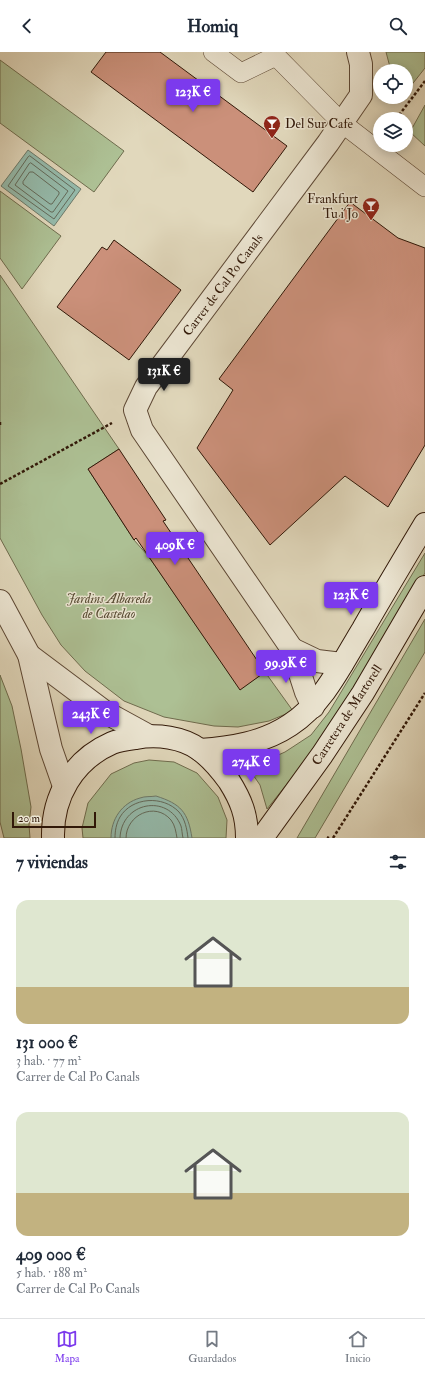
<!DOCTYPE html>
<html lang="es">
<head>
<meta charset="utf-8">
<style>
	:root { --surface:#fff; --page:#f2f2f3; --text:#1f2937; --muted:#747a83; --line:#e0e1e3; --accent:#7c3aed }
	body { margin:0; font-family:"IM FELL Double Pica",serif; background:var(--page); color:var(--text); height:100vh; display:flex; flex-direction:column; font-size:15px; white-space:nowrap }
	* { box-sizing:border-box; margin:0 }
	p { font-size:13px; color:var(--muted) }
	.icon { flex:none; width:22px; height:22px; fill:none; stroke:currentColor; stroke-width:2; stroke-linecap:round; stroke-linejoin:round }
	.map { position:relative; height:786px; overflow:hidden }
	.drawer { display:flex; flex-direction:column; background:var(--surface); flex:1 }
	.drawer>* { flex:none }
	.buttons { position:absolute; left:373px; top:12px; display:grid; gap:8px }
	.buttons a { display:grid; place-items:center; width:40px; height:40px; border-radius:50%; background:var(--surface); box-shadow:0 2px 10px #0003; font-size:20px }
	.scale { position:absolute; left:12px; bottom:10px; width:84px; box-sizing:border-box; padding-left:4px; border:2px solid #311808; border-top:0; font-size:11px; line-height:14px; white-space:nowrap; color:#311808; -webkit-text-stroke:3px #ece6d3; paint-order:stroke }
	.price { position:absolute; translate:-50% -34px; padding:0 9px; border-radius:4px; background:var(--accent); color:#fff; font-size:13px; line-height:26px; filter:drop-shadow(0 1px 2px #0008) }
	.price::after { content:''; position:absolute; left:50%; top:24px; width:12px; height:9px; margin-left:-6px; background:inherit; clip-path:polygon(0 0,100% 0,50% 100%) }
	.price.on { background:#222; color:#fff }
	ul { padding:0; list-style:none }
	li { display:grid; align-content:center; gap:8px; height:212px; padding:0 16px }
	li span { display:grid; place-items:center; height:124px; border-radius:12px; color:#555 }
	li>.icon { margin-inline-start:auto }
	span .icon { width:72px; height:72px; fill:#fffc; stroke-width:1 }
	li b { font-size:17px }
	h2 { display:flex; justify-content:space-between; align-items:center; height:48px; padding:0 16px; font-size:17px }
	header { display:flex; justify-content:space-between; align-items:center; height:52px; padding:0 16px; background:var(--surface); font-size:18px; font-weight:700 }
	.dock { display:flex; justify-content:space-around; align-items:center; height:56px; border-top:1px solid var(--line); background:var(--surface); font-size:11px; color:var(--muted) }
	.dock a { display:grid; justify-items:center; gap:2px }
	.dock .on { color:var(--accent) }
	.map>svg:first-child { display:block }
	.green { fill:#adc094; stroke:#6f6c4e }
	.water { fill:#95bbac; stroke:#6d7a6a }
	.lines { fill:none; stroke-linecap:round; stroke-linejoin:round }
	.shore { stroke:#636a5a; stroke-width:1 }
	.building { fill:#cb907a; stroke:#311808 }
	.pedestrian-casing { stroke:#5d4835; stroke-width:20 }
	.minor-casing { stroke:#5d4835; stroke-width:24 }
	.tertiary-casing { stroke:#5d4835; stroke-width:24 }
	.secondary-casing { stroke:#311808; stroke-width:24 }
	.path { stroke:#311808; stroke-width:2.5; stroke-dasharray:3 2; stroke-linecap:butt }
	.pedestrian { stroke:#ece6d3; stroke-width:19 }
	.minor { stroke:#ece6d3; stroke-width:22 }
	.tertiary { stroke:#ece6d3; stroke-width:22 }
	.secondary { stroke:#ece6d3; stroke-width:22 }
	.labels { text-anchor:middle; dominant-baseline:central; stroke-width:3; stroke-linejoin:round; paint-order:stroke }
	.poi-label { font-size:13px; fill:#311808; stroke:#ece6d3; text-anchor:start }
	.street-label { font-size:13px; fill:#311808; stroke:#ece6d3 }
	.park-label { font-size:13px; font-style:italic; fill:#564a32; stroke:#ece6d3 }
</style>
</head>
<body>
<header><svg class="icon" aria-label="back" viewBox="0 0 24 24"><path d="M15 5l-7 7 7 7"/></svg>Homiq<svg class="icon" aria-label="search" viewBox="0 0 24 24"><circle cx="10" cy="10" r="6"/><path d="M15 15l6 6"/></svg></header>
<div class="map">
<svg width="425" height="786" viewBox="0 0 425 786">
	<rect width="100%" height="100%" fill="#e1d8bc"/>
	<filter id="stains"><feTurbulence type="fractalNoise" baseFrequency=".005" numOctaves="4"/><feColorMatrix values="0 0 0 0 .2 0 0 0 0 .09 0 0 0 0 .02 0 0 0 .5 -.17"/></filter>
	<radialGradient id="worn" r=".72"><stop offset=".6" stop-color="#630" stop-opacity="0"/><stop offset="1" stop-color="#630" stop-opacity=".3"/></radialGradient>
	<g class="green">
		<path d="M386,0h39v16l-19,24v-21h-15z"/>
		<path d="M0,8l124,91 -30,41 -94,-69z"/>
		<path d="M425,53v41l-15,-14z"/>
		<path d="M0,139l61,45 -39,53 -22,-31z"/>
		<path d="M0,223l119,174 -31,20 46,71 15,17 91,132 25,-17 28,39 -24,10 -31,6 -24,-1 -50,-9 -40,-16 -39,-30 -24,-26 -19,-30 -42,-77z"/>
		<path d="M425,501v20l-53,87 -54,85 -51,64 -7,-24 -13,-19 20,-6 18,-8 26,-17 18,-23z"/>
		<path d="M425,567v33l-110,186h-18z"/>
		<path d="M0,623l12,31 9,43 10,58 -2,18 1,13h-26l-4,-16z"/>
		<path d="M149,708l25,2 23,11 21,24 9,23 -1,18h-143l-1,-10 6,-25 23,-29 23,-11z"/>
	</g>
	<g class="water">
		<path d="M28,98l53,39 -27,37 -53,-40z"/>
		<path d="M156,744c25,8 32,16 36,42h-81c0,-19 11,-35 29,-40 5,-2 11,-1 16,-2z"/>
	</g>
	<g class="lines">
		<g class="shore">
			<path d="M30,104l45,34 -21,29 -46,-33 20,-29z"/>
			<path d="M31,111l37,28 -15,21h-2l-36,-27 14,-21z"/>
			<path d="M30,120h3l26,20v2l-7,10h-2l-27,-20v-2z"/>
			<path d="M115,786c0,-7 1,-14 5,-21 12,-20 43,-22 59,-5 6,7 8,17 9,26"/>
			<path d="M120,786c1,-36 48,-45 61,-12 1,3 1,8 2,12"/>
			<path d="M126,786c0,-23 29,-37 45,-18 4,5 5,12 6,18"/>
		</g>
	</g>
	<g class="building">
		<path d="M106,0h54l127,94 -34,46 -162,-120z"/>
		<path d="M350,150l48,36 27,10v197l-37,62 -43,-31 -75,69 -73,-97 36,-58 -14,-11z"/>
		<path d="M114,188l67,50 -52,70 -72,-53 45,-60 5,3z"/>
		<path d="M119,397l47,71 -3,1 102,151 -25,18 -104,-152 -2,2 -46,-71z"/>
	</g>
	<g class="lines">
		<defs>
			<g id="pedestrian">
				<path d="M213,0l28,21 35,-17"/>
				<path d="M276,4l66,67 83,64"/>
			</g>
			<g id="minor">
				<path d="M292,597l25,12 25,3"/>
				<path d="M313,655l-7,-15 -14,-43 -150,-219 -7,-20 11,-23 182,-244 33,-48v-31l-3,-12"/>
			</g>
			<g id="tertiary">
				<path d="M0,549l29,54 22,94 13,37"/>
				<path d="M29,603l76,57 42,23"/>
			</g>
			<g id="secondary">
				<path d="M200,698c31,-2 63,-7 90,-25 34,-22 52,-62 73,-96 20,-35 41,-70 62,-105"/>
				<path d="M53,786c-1,-41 20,-78 59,-95 7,-3 16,-4 24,-5 20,-4 47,-1 64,12 11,8 21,20 29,31 12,19 18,34 18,57"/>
				<path d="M262,786l60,-83 41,-62 62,-106"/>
			</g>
		</defs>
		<use href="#pedestrian" class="pedestrian-casing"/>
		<use href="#minor" class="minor-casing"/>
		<use href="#tertiary" class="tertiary-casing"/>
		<use href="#secondary" class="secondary-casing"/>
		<g class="path">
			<path d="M396,67l29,-38"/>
			<path d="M0,370v4"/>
			<path d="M0,432l112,-61"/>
			<path d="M327,785l2,1"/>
			<path d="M333,786l92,-145"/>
		</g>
		<use href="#pedestrian" class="pedestrian"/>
		<use href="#minor" class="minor"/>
		<use href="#tertiary" class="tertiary"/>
		<use href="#secondary" class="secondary"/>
	</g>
	<defs>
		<symbol id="bar-pin" viewBox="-11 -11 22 30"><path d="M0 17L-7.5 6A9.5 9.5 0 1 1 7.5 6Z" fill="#8f2418" stroke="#ece6d3"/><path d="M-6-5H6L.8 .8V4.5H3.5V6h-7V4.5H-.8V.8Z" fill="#fff"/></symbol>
	</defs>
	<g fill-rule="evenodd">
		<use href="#bar-pin" x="262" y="62" width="20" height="27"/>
		<use href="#bar-pin" x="361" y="144" width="20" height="27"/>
	</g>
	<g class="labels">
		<g class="poi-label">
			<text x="285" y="72">Del Sur Cafe</text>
			<text x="358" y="147" text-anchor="end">Frankfurt<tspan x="358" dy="15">Tu i Jo</tspan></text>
		</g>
		<g class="street-label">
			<text transform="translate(223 233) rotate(-53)">Carrer de Cal Po Canals</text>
			<text transform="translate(347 663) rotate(-57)">Carretera de Martorell</text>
		</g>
		<g class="park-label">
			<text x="109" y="547">Jardins Albareda<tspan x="109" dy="15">de Castelao</tspan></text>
		</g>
	</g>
	<rect width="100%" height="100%" filter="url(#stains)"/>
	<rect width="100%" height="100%" fill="url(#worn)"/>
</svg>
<div class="buttons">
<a><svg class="icon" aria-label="locate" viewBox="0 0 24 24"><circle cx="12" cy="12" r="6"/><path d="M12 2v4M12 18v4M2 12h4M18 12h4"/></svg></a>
<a><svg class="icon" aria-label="layers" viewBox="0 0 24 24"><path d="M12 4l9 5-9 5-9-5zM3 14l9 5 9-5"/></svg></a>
</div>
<div class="scale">20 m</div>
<b class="price" style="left:193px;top:61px">123K €</b>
<b class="price on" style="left:164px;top:340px">131K €</b>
<b class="price" style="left:175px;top:514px">409K €</b>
<b class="price" style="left:351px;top:564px">123K €</b>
<b class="price" style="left:286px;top:632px">99.9K €</b>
<b class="price" style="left:91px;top:683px">243K €</b>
<b class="price" style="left:251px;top:731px">274K €</b>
</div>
<section class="drawer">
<h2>7 viviendas<svg class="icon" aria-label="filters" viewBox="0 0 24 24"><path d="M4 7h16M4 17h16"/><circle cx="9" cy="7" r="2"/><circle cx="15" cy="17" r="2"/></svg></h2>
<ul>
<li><span style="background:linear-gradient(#dfe7d0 70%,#c2b280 0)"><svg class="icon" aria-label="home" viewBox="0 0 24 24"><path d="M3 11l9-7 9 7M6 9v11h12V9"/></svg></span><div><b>131 000 €</b><p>3 hab. · 77 m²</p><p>Carrer de Cal Po Canals</p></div></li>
<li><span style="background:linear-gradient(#dfe7d0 65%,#c2b280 0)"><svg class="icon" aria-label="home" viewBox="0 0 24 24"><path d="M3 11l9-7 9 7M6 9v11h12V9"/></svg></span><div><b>409 000 €</b><p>5 hab. · 188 m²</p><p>Carrer de Cal Po Canals</p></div></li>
</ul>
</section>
<nav class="dock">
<a class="on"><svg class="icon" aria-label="map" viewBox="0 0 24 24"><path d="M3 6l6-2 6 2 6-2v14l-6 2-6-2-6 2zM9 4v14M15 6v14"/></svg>Mapa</a>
<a><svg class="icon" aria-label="saved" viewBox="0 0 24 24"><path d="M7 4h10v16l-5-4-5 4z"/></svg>Guardados</a>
<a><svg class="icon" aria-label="home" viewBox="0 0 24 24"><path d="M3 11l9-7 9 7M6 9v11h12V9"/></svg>Inicio</a>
</nav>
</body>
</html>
